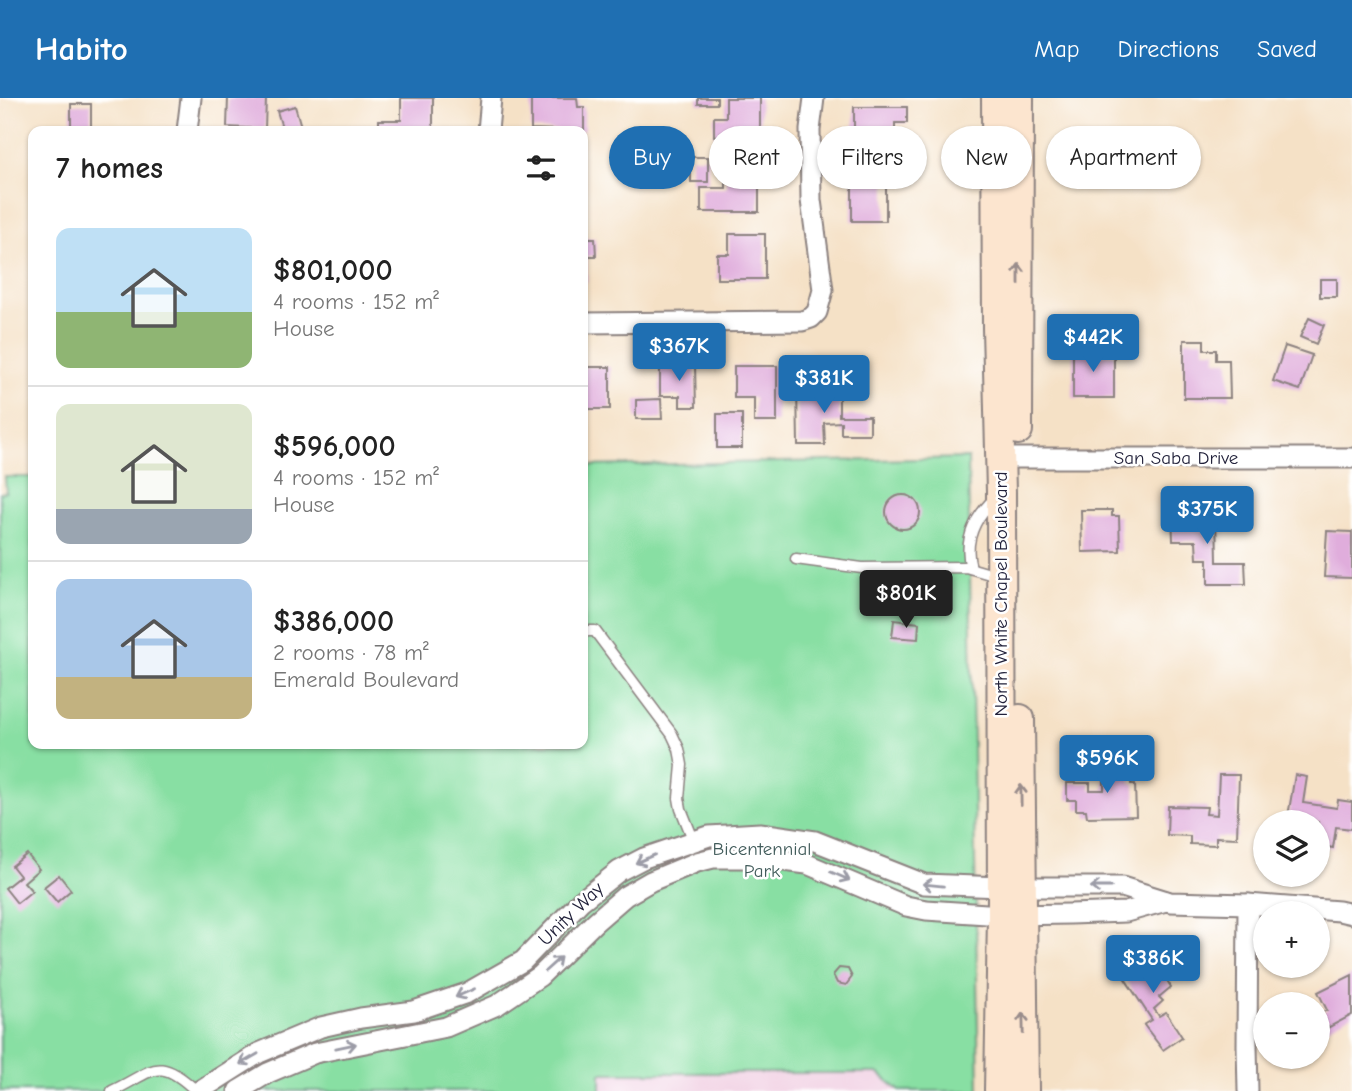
<!DOCTYPE html>
<html lang="en">
<head>
<meta charset="utf-8">
<style>
	:root { --surface:#fff; --page:#f6f6f6; --text:#222; --muted:#767676; --line:#e0e0e0; --accent:#1f6fb2 }
	body { margin:0; font-family:"Comic Neue",sans-serif; background:var(--page); color:var(--text); height:100vh; display:flex; flex-direction:column; font-size:26px; white-space:nowrap }
	* { box-sizing:border-box; margin:0 }
	p { font-size:23px; color:var(--muted) }
	.icon { flex:none; width:38px; height:38px; fill:none; stroke:currentColor; stroke-width:2; stroke-linecap:round; stroke-linejoin:round }
	.map { position:relative; flex:1; overflow:hidden }
	.side { position:absolute; left:28px; top:28px; width:560px; height:623px; display:flex; flex-direction:column; background:var(--surface); border-radius:14px; box-shadow:0 2px 5px #0004 }
	.side>* { flex:none }
	.hud { position:absolute; left:609px; top:28px; width:637px; height:63px; display:flex; gap:14px }
	.tools { position:absolute; left:1253px; top:712px; display:grid; gap:14px }
	.tools a { display:grid; place-items:center; width:77px; height:77px; border-radius:50%; background:var(--surface); box-shadow:0 2px 5px #0004; font-size:35px }
	.price { position:absolute; translate:-50% -60px; padding:0 16px; border-radius:7px; background:var(--accent); color:#fff; font-size:23px; line-height:46px; filter:drop-shadow(0 2px 4px #0008) }
	.price::after { content:''; position:absolute; left:50%; top:42px; width:21px; height:16px; margin-left:-10px; background:inherit; clip-path:polygon(0 0,100% 0,50% 100%) }
	.price.selected { background:#222; color:#fff }
	ul { padding:0; list-style:none }
	li { display:flex; align-items:center; gap:21px; height:175px; padding:0 28px }
	li+li { border-top:2px solid var(--line) }
	li span { display:grid; place-items:center; flex:none; width:196px; height:140px; border-radius:14px; color:#555 }
	li>.icon { margin-inline-start:auto }
	span .icon { width:84px; height:84px; fill:#fffc; stroke-width:1 }
	li b { font-size:30px }
	h2 { display:flex; justify-content:space-between; align-items:center; height:84px; padding:0 28px; font-size:30px }
	.tag { padding:0 24px; border-radius:32px; background:var(--surface); box-shadow:0 2px 5px #0004; font-size:24px; line-height:63px }
	.tag.selected { background:var(--accent); color:#fff }
	header { display:flex; align-items:center; gap:42px; box-sizing:border-box; height:98px; padding:0 35px; background:var(--accent); color:#fff }
	header strong { font-size:33px }
	nav { display:flex; gap:38px; margin-inline-start:auto; font-size:24px }
	.map>svg:first-child { display:block }
	.built { fill:#f1d0e3 }
	.green { fill:#88dfa3; stroke:#55806f; stroke-width:2 }
	.building { fill:#e0addc }
	.lines { fill:none; stroke-linecap:round; stroke-linejoin:round }
	.lane-casing { stroke:#8c8280; stroke-width:13 }
	.street-casing { stroke:#8c8280; stroke-width:23 }
	.secondary-casing { stroke:#8c8280; stroke-width:32 }
	.lane { stroke:#fff; stroke-width:10 }
	.street { stroke:#fff; stroke-width:19 }
	.secondary { stroke:#fce5cf; stroke-width:28 }
	.oneway { stroke:#9a8d8c }
	.oneway2 { stroke:#9c9ca7 }
	.labels { text-anchor:middle; dominant-baseline:central; stroke-width:5; stroke-linejoin:round; paint-order:stroke }
	.street-label { font-size:19px; fill:#22223b; stroke:#fff }
	.park-label { font-size:19px; fill:#415b5a; stroke:#fff }
</style>
</head>
<body>
<header>
<strong>Habito</strong>
<nav><a>Map</a><a>Directions</a><a>Saved</a></nav>
</header>
<div class="map">
<svg width="1352" height="993" viewBox="0 0 1352 993">
	<rect width="100%" height="100%" fill="#fff"/>
	<filter id="ink" filterUnits="userSpaceOnUse"><feTurbulence type="fractalNoise" baseFrequency=".0143" numOctaves="2"/><feDisplacementMap in="SourceGraphic" scale="14" xChannelSelector="R" yChannelSelector="G"/><feConvolveMatrix kernelMatrix="1 2 1 2 8 2 1 2 1" color-interpolation-filters="sRGB"/></filter>
	<filter id="wash" filterUnits="userSpaceOnUse"><feTurbulence type="fractalNoise" baseFrequency=".00686" numOctaves="4" result="noise"/><feDisplacementMap in="SourceGraphic" scale="28" xChannelSelector="R" yChannelSelector="G"/><feGaussianBlur stdDeviation="1.57" result="paint"/><feColorMatrix in="noise" values="0 0 0 0 0 0 0 0 0 0 0 0 0 0 0 0 0 1.4 0 .05"/><feComposite in="paint" operator="in"/></filter>
	<g filter="url(#wash)">
		<rect width="100%" height="100%" fill="#f5e1c6"/>
		<path class="built" d="M601,975h277l22,18h-299z"/>
		<path class="green" d="M968,360l11,633h-79l-22,-18h-277v18h-601v-598l6,-1 -1,-15h28v267h550v-278z"/>
		<g id="blocks">
			<g class="building">
				<path d="M228,0h38l-1,31 -38,-2z"/>
				<path d="M401,0h32v33h-54v-11h22z"/>
				<path d="M531,0h46l1,9h6v24l-53,-2z"/>
				<rect x="698" y="0" width="19" height="6"/>
				<path d="M726,0h34v38h-46v-19h12z"/>
				<rect x="71" y="6" width="20" height="27"/>
				<path d="M295,8l7,24 -19,1 -6,-20z"/>
				<path d="M854,9h53v16h-12v22h-41z"/>
				<rect x="691" y="59" width="17" height="25"/>
				<path d="M726,73h33v41h-58v-24h25z"/>
				<rect x="852" y="84" width="34" height="39"/>
				<path d="M729,136h36v45h-48v-25h12z"/>
				<path d="M583,140h12l1,18h-9v26h-4z"/>
				<rect x="1320" y="181" width="17" height="18"/>
				<path d="M1309,220l15,7 -8,19 -16,-7z"/>
				<path d="M1184,242h20v10h12v10h13l1,38h-46z"/>
				<path d="M1285,248l27,9 -12,35 -27,-9z"/>
				<path d="M1073,249h20v7h21v44h-41z"/>
				<path d="M660,267h35l1,42h-16v-11h-20z"/>
				<path d="M734,268h43v56h-23v-24h-20z"/>
				<rect x="583" y="269" width="27" height="42"/>
				<path d="M797,288h42v30h31v18h-29v-12l-17,1 1,22h-27z"/>
				<path d="M661,301l1,20h-26v-19z"/>
				<rect x="717" y="316" width="25" height="34"/>
				<circle cx="903" cy="414" r="17"/>
				<path d="M1081,412h31v6h7l1,35 -38,1z"/>
				<path d="M1172,414h44l1,50h28l1,22h-38v-25h-11l-1,-18h-23z"/>
				<path d="M1327,433l25,1v46l-28,-1z"/>
				<path d="M894,522l25,3 -1,16 -26,-2z"/>
				<path d="M1131,663v23h4l1,32 -49,1 -1,-7h-10v-10h-9v-17h23v7h14v-10h8v-18z"/>
				<path d="M1219,677h20l-2,63 -21,-1v8l-26,-1v-8l-23,-1 1,-29 39,1 -1,7 11,1z"/>
				<path d="M1295,677l12,2 -4,26 34,5 1,-8 14,2v27l-16,-2 -3,21 -15,-3v-23h-31z"/>
				<path d="M27,756l12,15 -15,13 8,9 -15,12 -12,-15 15,-12 -8,-10z"/>
				<path d="M59,777l12,15 -14,12 -13,-15z"/>
				<path d="M1160,850l8,13 -9,6 12,20 -12,10 4,4 -9,8 5,7 7,-4 16,25 -19,13 -19,-25 8,-5 -32,-49z"/>
				<path d="M839,870l9,1 4,8 -6,8 -9,-2 -4,-8z"/>
				<path d="M1352,877v40l-34,18v-19l9,-4 -9,-18z"/>
			</g>
		</g>
	</g>
	<g filter="url(#ink)">
		<use href="#blocks" fill-opacity="0" stroke="#8c8280" stroke-width="2"/>
		<g class="lines">
			<defs>
				<g id="lane">
					<path d="M796,461l66,9 104,-1 34,10"/>
					<path d="M971,470c-8,-28 4,-51 24,-70"/>
					<path d="M583,533h12l77,103 7,15 3,16 -3,33 2,11 12,30"/>
					<path d="M112,993c41,-19 45,-37 84,0"/>
				</g>
				<g id="street">
					<path d="M187,33l4,-33"/>
					<path d="M488,33l3,-33"/>
					<path d="M583,225l219,-2 9,-3 6,-6 6,-22 -12,-90 -1,-70 4,-32"/>
					<path d="M1000,360h352"/>
					<path d="M1248,806l-1,142 1,45"/>
					<path d="M199,993l60,-38 62,-26 40,-9 53,-7 53,-18 56,-32 58,-60 38,-30 25,-13 65,-22 51,-3 55,8 109,43 77,3h121l48,15 78,2 91,7 13,3"/>
					<path d="M238,993l30,-18 47,-20 131,-26 51,-22 43,-29 55,-54 30,-26 26,-15 46,-19 16,-4h48l46,6 99,42 20,4 76,5 68,-1 56,-2 40,-11"/>
				</g>
				<g id="secondary">
					<path d="M996,0l1,230 4,164 1,423 -3,176"/>
					<path d="M1018,332l1,-332"/>
					<path d="M1020,621l4,372"/>
				</g>
			</defs>
			<use href="#lane" class="lane-casing"/>
			<use href="#street" class="street-casing"/>
			<use href="#secondary" class="secondary-casing"/>
			<use href="#lane" class="lane"/>
			<use href="#street" class="street"/>
			<use href="#secondary" class="secondary"/>
		</g>
		<defs><path id="oneway-shaft" d="M-6 0H5M1.5-3L5.5 0L1.5 3" fill="none" stroke-width="1.6" stroke-linecap="round" stroke-linejoin="round" transform="scale(1.75)"/></defs>
		<g class="oneway">
			<use href="#oneway-shaft" transform="translate(1019 176) rotate(-90)"/>
			<use href="#oneway-shaft" transform="translate(1021 697) rotate(-91)"/>
			<use href="#oneway-shaft" transform="translate(1023 925) rotate(-91)"/>
		</g>
		<g class="oneway2">
			<use href="#oneway-shaft" transform="translate(645 761) rotate(156)"/>
			<use href="#oneway-shaft" transform="translate(840 778) rotate(24)"/>
			<use href="#oneway-shaft" transform="translate(933 787) rotate(-174)"/>
			<use href="#oneway-shaft" transform="translate(1101 789) rotate(180)"/>
			<use href="#oneway-shaft" transform="translate(553 866) rotate(-42)"/>
			<use href="#oneway-shaft" transform="translate(465 895) rotate(156)"/>
			<use href="#oneway-shaft" transform="translate(346 948) rotate(-12)"/>
			<use href="#oneway-shaft" transform="translate(249 961) rotate(150)"/>
		</g>
	</g>
	<g class="labels">
		<g class="street-label">
			<text x="1176" y="360">San Saba Drive</text>
			<text transform="translate(1001 496) rotate(-90)">North White Chapel Boulevard</text>
			<text transform="translate(571 816) rotate(-44)">Unity Way</text>
		</g>
		<g class="park-label">
			<text x="762" y="751">Bicentennial<tspan x="762" dy="22">Park</tspan></text>
		</g>
	</g>
</svg>
<div class="tools">
<a><svg class="icon" aria-label="layers" viewBox="0 0 24 24"><path d="M12 4l9 5-9 5-9-5zM3 14l9 5 9-5"/></svg></a>
<a>+</a>
<a>−</a>
</div>
<b class="price" style="left:1093px;top:276px">$442K</b>
<b class="price" style="left:679px;top:285px">$367K</b>
<b class="price" style="left:824px;top:317px">$381K</b>
<b class="price" style="left:1207px;top:448px">$375K</b>
<b class="price selected" style="left:906px;top:532px">$801K</b>
<b class="price" style="left:1107px;top:697px">$596K</b>
<b class="price" style="left:1153px;top:897px">$386K</b>
<div class="hud">
<a class="tag selected">Buy</a>
<a class="tag">Rent</a>
<a class="tag">Filters</a>
<a class="tag">New</a>
<a class="tag">Apartment</a>
</div>
<section class="side">
<h2>7 homes<svg class="icon" aria-label="filters" viewBox="0 0 24 24"><path d="M4 7h16M4 17h16"/><circle cx="9" cy="7" r="2"/><circle cx="15" cy="17" r="2"/></svg></h2>
<ul>
<li><span style="background:linear-gradient(#bfe0f5 60%,#8fb573 0)"><svg class="icon" aria-label="home" viewBox="0 0 24 24"><path d="M3 11l9-7 9 7M6 9v11h12V9"/></svg></span><div><b>$801,000</b><p>4 rooms · 152 m²</p><p>House</p></div></li>
<li><span style="background:linear-gradient(#dfe7d0 75%,#9aa5b1 0)"><svg class="icon" aria-label="home" viewBox="0 0 24 24"><path d="M3 11l9-7 9 7M6 9v11h12V9"/></svg></span><div><b>$596,000</b><p>4 rooms · 152 m²</p><p>House</p></div></li>
<li><span style="background:linear-gradient(#a9c7e8 70%,#c2b280 0)"><svg class="icon" aria-label="home" viewBox="0 0 24 24"><path d="M3 11l9-7 9 7M6 9v11h12V9"/></svg></span><div><b>$386,000</b><p>2 rooms · 78 m²</p><p>Emerald Boulevard</p></div></li>
</ul>
</section>
</div>
</body>
</html>
